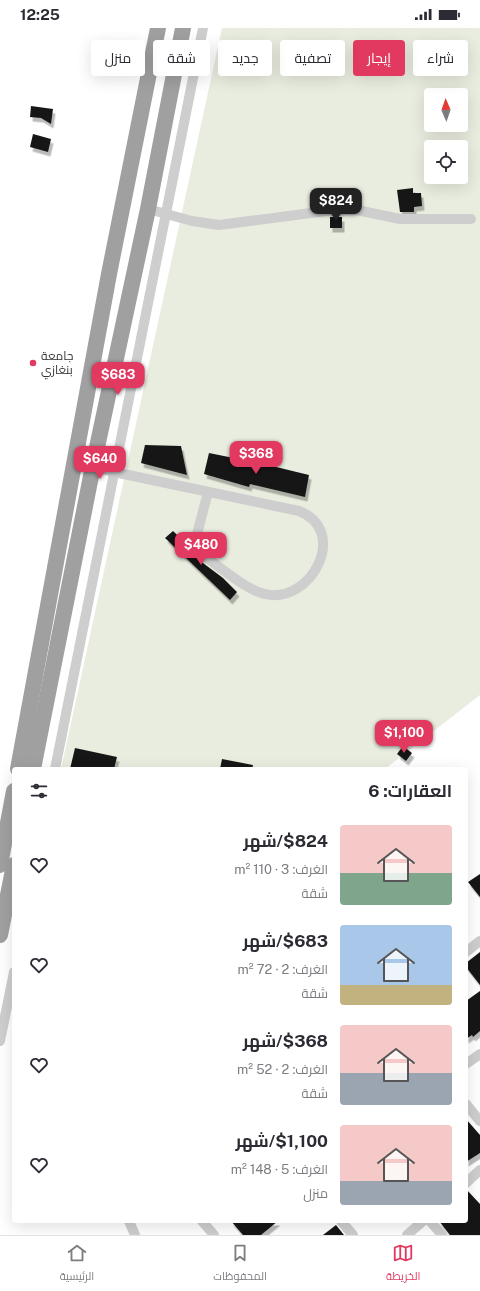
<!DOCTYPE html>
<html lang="ar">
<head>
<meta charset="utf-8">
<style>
	:root { --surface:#fff; --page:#f7f7f7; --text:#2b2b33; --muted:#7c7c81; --line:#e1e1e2; --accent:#e13960 }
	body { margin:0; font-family:"Public Sans",Cairo,sans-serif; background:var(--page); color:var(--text); direction:rtl; height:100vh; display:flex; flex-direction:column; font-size:15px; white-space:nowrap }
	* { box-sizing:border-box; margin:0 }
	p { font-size:13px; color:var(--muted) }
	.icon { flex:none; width:22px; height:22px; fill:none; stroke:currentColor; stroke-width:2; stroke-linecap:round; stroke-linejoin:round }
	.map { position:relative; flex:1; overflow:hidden; direction:ltr }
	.side { position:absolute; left:12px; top:739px; width:456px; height:456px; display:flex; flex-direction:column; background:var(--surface); border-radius:4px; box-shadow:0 4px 16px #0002; direction:rtl }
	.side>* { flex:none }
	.top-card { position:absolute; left:12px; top:12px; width:456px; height:36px; direction:rtl; display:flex; gap:8px }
	.needle { width:26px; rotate:358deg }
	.fabs { position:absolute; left:424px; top:60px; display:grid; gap:8px }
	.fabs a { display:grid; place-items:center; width:44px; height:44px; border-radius:4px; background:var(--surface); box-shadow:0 4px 16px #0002; font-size:20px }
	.price { position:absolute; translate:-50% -34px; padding:0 9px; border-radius:8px; background:var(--accent); color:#fff; font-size:13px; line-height:26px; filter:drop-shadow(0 1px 2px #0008) }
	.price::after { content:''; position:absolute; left:50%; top:24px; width:12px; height:9px; margin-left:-6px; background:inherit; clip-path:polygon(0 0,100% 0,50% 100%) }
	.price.current { background:#222; color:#fff }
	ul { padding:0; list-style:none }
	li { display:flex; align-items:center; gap:12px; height:100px; padding:0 16px }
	li span { display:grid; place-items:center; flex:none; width:112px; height:80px; border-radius:4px; color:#555 }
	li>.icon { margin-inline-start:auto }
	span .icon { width:48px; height:48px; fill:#fffc; stroke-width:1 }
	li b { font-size:17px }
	h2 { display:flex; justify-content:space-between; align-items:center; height:48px; padding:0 16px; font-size:17px }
	.pill { padding:0 14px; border-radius:4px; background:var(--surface); box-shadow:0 4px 16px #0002; font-size:14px; line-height:36px }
	.pill.current { background:var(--accent); color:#fff }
	.status { display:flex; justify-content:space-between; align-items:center; height:28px; padding:0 20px; background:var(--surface); direction:ltr }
	.status svg { height:11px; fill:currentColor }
	.tabs { display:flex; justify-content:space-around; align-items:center; height:56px; border-top:1px solid var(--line); background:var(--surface); font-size:11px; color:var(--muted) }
	.tabs a { display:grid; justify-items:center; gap:2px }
	.tabs .current { color:var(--accent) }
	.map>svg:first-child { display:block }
	.green { fill:#e9eddf; fill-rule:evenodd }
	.building { fill:#181818; filter:url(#shadow) }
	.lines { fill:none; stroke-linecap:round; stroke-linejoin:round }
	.minor { stroke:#cecece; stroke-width:10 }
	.trunk { stroke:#a0a0a0; stroke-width:16 }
	.poi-dot { fill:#e13960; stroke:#fff; stroke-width:1.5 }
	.labels { text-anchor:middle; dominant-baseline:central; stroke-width:4; stroke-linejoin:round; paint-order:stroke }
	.poi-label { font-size:12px; fill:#313131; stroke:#fff; text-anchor:start }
</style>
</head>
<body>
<div class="status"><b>12:25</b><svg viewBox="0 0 49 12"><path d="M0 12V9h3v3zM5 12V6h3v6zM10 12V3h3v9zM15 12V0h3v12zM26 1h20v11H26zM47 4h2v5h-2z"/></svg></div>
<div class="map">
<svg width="480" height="1207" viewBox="0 0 480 1207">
	<defs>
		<filter id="shadow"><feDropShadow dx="2.5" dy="4.5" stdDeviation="0" flood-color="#0004"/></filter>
	</defs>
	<rect width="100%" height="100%" fill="#fff"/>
	<path class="green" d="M222,0h258v667l-95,74h-324zM431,67h30v30h-30zM431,119h30v30h-30z"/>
	<g class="building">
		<path d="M31,78l22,3 -2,15 -10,-6 -11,-1z"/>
		<path d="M33,106l18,5 -3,13 -18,-5z"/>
		<path d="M413,160v5h8l1,13 -8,1v5h-14l-3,-22z"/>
		<rect x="330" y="189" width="12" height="11"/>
		<path d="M145,417l36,1 6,29 -46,-12z"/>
		<path d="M209,425l59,12 41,10 -4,22 -55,-13 -1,3 -45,-13z"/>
		<path d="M173,503l19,18 7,11 24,18 14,14 -7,8 -65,-62z"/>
		<path d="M403,718l9,7 -6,8 -9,-7z"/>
		<path d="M75,720l42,9 -3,12h-44z"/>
		<path d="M222,731l31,6 -1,4h-32z"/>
		<path d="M480,846v23l-12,-15z"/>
		<path d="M480,924v33l-14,-18v-4z"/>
		<path d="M480,963v40l-7,6 -1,-2 -6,4v-38z"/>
		<path d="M466,1091l14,16v18l-14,9z"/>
		<path d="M466,1161l14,15v31h-30l-11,-14h27z"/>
		<path d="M231,1193h47l-17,14h-18z"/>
		<path d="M336,1197l8,10h-21z"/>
	</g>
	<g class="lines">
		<g class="minor">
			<path d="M148,181l44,12 27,4 107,-14 31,-1 43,9h71"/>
			<path d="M93,438l21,6 185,39c51,20 12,94 -34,83 -17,-3 -47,-28 -62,-39l-5,-8 -2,-9 12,-46"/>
			<path d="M55,741l148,-741"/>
			<path d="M466,924l14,-11"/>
			<path d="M0,1013l14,-69"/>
			<path d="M466,1036l14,-10"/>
			<path d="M466,1076l14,17"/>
			<path d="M466,1155l14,-13"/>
			<path d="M129,1193l6,14"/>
			<path d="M202,1193l12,14"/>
			<path d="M341,1193l12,14"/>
			<path d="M430,1193l12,14"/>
			<path d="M407,1207l16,-14"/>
		</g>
		<g class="trunk">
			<path d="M18,741l91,-495 49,-246"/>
			<path d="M33,741l60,-303 55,-257 35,-181"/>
			<path d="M0,837l14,-74"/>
			<path d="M0,907l14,-70"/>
		</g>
	</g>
	<circle class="poi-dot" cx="33" cy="335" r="4"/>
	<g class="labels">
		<g class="poi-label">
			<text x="41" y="328">جامعة<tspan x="41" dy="14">بنغازي</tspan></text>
		</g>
	</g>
</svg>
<div class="fabs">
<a><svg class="needle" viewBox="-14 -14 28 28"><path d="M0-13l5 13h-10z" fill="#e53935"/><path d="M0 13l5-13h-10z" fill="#7c7c81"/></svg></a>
<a><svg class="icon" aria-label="locate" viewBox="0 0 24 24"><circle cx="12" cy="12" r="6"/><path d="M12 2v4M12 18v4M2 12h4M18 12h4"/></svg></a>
</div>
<b class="price current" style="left:336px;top:194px">$824</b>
<b class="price" style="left:118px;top:368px">$683</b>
<b class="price" style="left:256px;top:447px">$368</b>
<b class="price" style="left:100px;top:452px">$640</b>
<b class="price" style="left:201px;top:538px">$480</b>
<b class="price" style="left:404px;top:726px">$1,100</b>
<div class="top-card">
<a class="pill">شراء</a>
<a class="pill current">إيجار</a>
<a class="pill">تصفية</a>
<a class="pill">جديد</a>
<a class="pill">شقة</a>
<a class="pill">منزل</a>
</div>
<section class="side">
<h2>العقارات: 6<svg class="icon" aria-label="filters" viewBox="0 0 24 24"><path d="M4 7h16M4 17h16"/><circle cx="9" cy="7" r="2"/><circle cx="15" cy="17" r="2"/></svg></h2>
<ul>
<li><span style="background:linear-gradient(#f6c9c9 60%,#7fa58c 0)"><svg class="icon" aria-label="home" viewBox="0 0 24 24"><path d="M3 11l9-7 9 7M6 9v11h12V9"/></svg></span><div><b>$824/شهر</b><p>الغرف: 3 · 110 m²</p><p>شقة</p></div><svg class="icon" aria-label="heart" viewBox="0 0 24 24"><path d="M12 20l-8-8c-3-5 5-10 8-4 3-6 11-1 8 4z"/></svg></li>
<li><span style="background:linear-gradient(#a9c7e8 75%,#c2b280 0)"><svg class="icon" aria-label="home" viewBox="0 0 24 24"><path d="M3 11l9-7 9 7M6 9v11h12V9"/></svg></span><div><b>$683/شهر</b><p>الغرف: 2 · 72 m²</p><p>شقة</p></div><svg class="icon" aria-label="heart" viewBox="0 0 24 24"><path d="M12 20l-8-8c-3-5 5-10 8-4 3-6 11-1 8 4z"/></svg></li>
<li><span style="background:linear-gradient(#f6c9c9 60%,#9aa5b1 0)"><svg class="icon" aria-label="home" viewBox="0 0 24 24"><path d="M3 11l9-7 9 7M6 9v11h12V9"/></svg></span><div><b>$368/شهر</b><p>الغرف: 2 · 52 m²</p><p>شقة</p></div><svg class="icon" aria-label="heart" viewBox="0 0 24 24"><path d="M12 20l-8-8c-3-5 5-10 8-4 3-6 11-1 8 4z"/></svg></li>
<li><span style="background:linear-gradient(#f6c9c9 70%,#9aa5b1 0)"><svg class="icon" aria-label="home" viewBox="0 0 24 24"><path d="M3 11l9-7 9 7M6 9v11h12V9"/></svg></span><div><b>$1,100/شهر</b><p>الغرف: 5 · 148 m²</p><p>منزل</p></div><svg class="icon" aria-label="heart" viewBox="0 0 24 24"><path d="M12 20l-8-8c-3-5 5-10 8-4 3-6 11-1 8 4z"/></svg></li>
</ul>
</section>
</div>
<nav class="tabs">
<a class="current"><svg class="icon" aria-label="map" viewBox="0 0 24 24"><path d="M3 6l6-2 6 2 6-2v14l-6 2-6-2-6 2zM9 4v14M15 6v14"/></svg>الخريطة</a>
<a><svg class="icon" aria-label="saved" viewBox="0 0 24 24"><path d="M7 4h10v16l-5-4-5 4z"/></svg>المحفوظات</a>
<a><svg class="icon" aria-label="home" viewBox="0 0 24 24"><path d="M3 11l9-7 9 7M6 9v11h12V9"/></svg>الرئيسية</a>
</nav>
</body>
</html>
